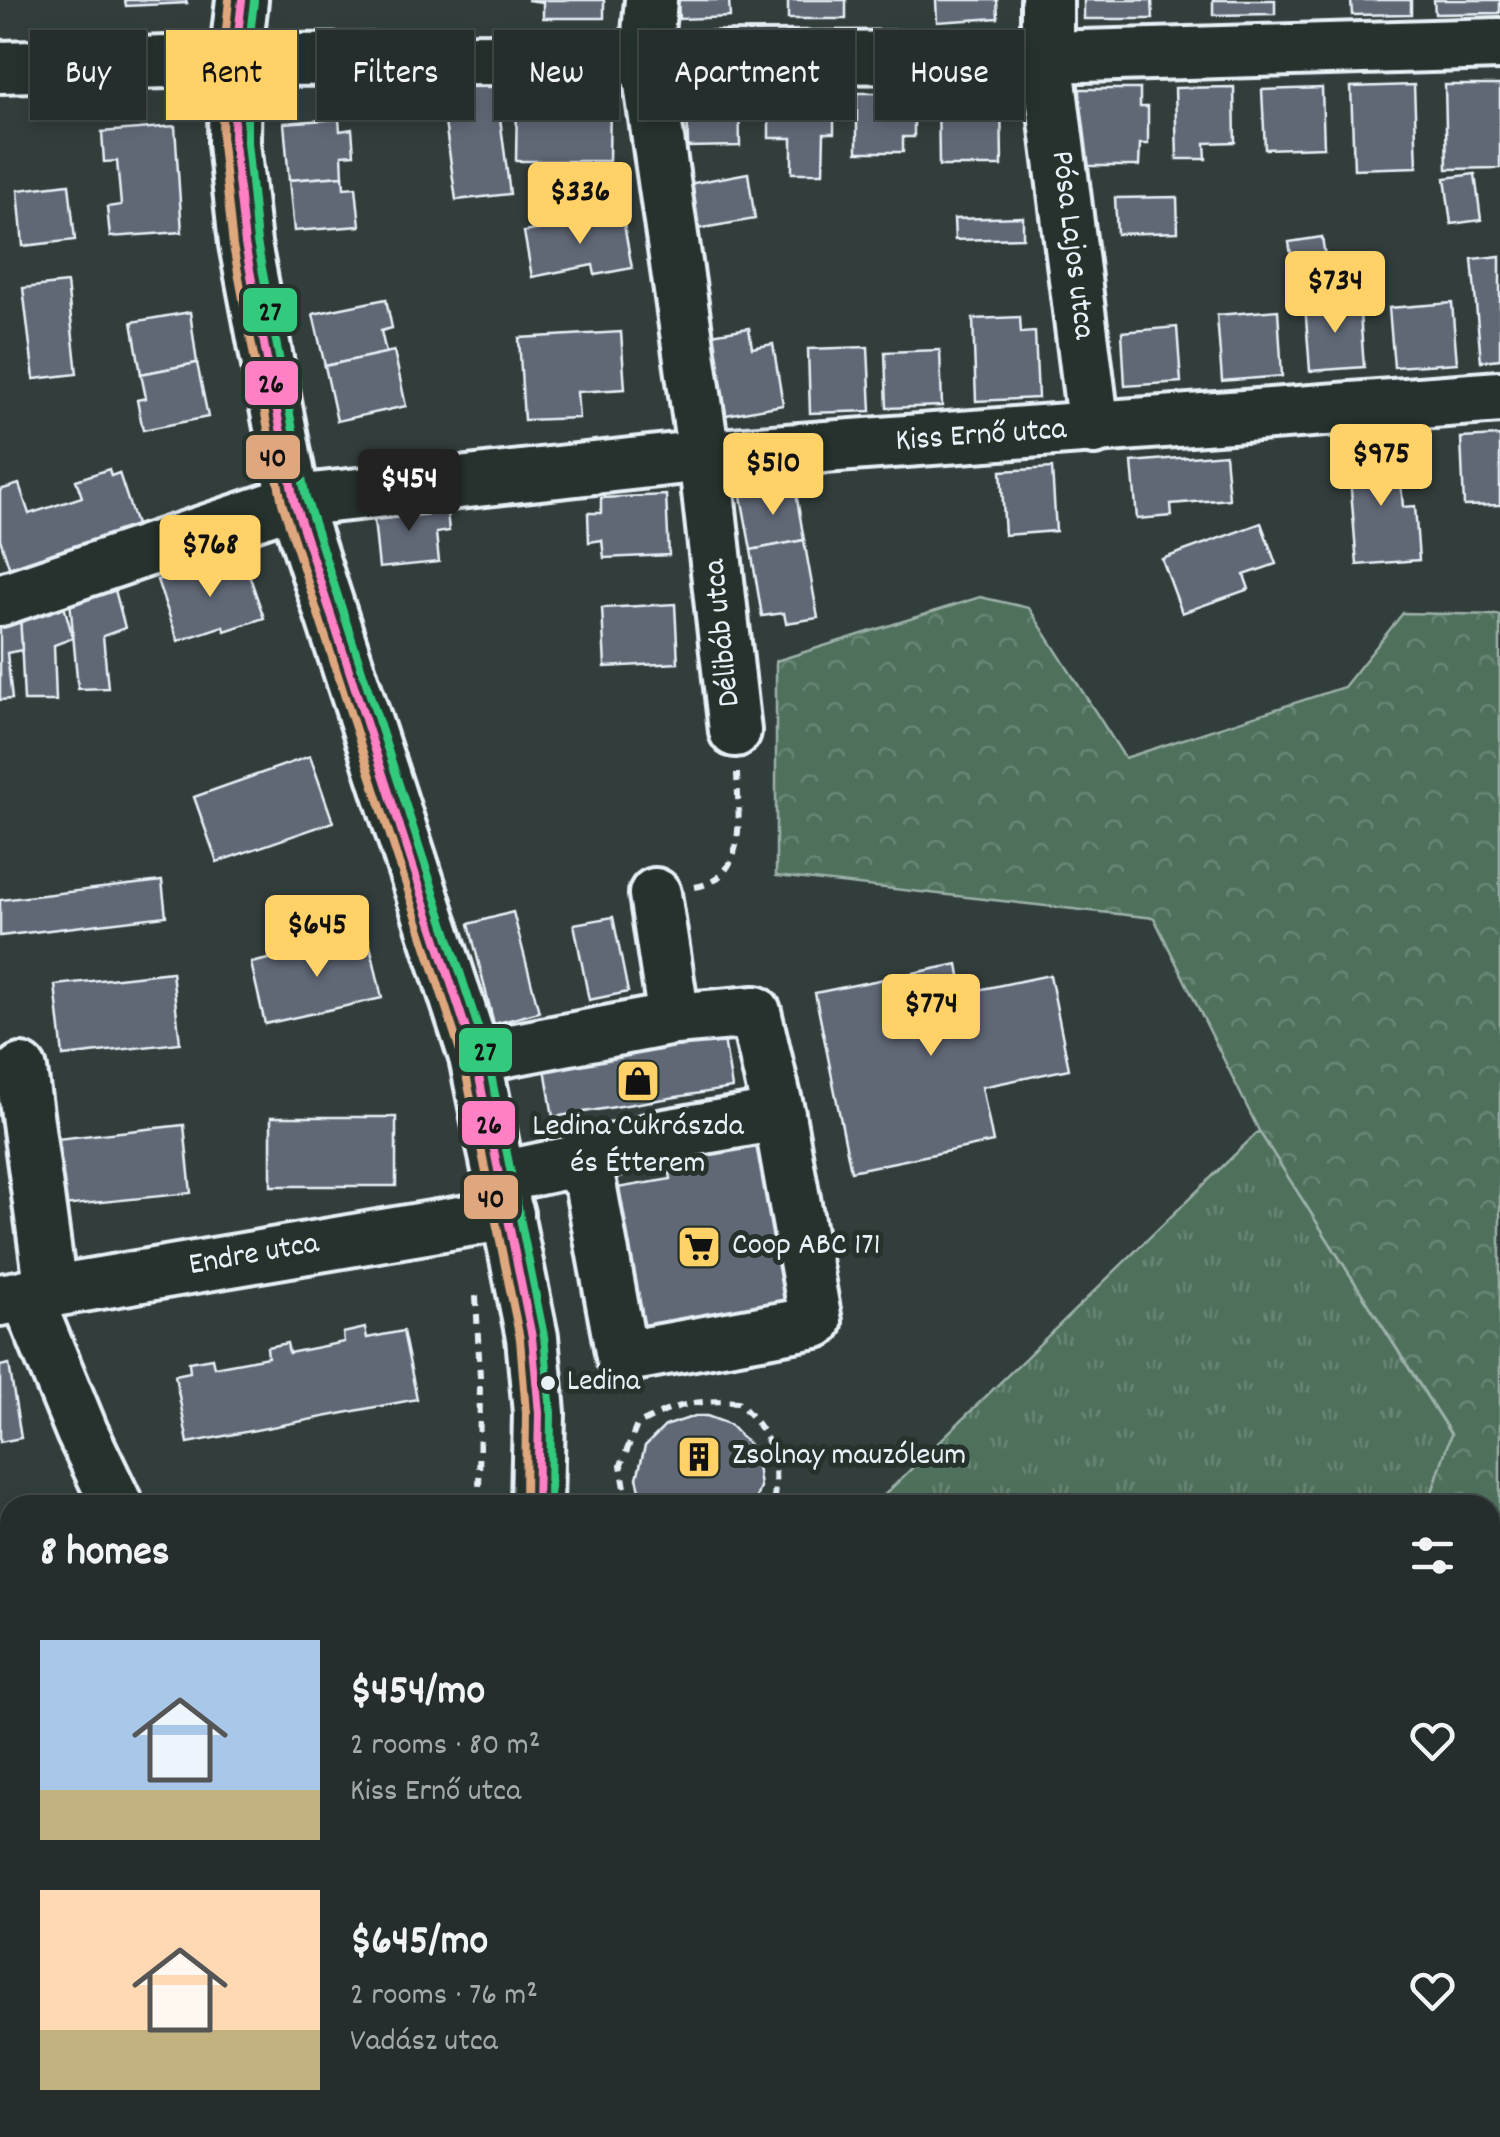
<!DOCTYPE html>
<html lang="en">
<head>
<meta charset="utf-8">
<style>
	:root { --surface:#262e2d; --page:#323a39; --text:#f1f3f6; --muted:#a4a8aa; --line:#424a49; --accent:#ffd166 }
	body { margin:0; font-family:Dekko,sans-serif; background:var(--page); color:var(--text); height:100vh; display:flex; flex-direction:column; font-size:38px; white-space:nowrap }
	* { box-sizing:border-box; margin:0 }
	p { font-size:32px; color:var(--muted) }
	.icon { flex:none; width:55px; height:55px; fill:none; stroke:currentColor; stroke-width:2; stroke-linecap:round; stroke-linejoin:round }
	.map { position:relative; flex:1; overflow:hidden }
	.drawer { position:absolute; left:0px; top:1495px; width:1500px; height:642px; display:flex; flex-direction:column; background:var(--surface); border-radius:30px 30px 0 0; box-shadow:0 5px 15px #0003,0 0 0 2px var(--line) }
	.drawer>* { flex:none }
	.banner { position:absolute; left:30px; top:30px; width:1440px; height:90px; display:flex; gap:20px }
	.price { position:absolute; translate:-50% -85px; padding:0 22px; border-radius:10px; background:var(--accent); color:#111; font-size:32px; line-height:65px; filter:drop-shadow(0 2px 5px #0008) }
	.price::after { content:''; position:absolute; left:50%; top:60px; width:30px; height:22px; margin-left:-15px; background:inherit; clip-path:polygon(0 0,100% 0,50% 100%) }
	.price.active { background:#222; color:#fff }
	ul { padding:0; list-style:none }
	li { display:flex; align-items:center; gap:30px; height:250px; padding:0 40px }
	li span { display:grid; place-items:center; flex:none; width:280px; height:200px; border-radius:0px; color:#555 }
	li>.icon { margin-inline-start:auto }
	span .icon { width:120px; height:120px; fill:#fffc; stroke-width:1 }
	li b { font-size:42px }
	h2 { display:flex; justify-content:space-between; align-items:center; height:120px; padding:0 40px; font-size:42px }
	.pill { padding:0 35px; border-radius:0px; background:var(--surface); box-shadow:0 5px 15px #0003,0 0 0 2px var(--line); font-size:35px; line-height:90px }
	.pill.active { background:var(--accent); color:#111 }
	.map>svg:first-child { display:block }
	.grass { fill:url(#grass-tufts); stroke:#9cb1aa; stroke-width:2.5 }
	.forest { fill:url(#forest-crowns); stroke:#9cb1aa; stroke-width:2.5 }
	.building { fill:#606876; stroke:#e8f1f8; stroke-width:2.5 }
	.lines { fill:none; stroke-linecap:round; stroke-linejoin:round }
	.minor-casing { stroke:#e8f1f8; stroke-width:58 }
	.path { stroke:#e8f1f8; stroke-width:6; stroke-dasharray:10 8; stroke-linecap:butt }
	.minor { stroke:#26332d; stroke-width:50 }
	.bus-1-casing { stroke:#26332d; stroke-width:15 }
	.bus-2-casing { stroke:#26332d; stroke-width:15 }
	.bus-3-casing { stroke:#26332d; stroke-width:15 }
	.bus-1 { stroke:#ff80c5; stroke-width:8 }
	.bus-2 { stroke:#dfa77e; stroke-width:8 }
	.bus-3 { stroke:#33ca7d; stroke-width:8 }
	.bus-dot { fill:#e8f1f8; stroke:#26332d; stroke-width:4 }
	.labels { text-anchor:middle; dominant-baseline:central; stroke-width:10; stroke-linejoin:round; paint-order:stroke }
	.bus-label { font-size:30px; fill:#e8f1f8; stroke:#26332d; text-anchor:start }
	.street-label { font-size:32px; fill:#e8f1f8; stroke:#26332d }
	.poi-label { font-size:32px; fill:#e8f1f8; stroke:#26332d; text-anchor:start }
	.line-badge { stroke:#26332d; stroke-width:4 }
	.pale-badge-label { font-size:28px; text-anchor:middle; font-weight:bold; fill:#111 }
</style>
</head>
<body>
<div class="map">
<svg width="1500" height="2137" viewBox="0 0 1500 2137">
	<defs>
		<pattern id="grass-tufts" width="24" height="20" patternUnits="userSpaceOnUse" patternTransform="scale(2.5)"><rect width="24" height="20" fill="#50715c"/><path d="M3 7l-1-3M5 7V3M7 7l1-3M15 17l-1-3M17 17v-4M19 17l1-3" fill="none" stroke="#698674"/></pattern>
		<pattern id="forest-crowns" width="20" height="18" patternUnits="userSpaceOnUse" patternTransform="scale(2.5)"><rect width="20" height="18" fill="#50715c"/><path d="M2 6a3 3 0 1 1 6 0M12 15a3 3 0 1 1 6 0" fill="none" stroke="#698674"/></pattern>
	</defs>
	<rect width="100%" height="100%" fill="#323e3c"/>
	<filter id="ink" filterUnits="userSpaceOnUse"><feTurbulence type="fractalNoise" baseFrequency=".01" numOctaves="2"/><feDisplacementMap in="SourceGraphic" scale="20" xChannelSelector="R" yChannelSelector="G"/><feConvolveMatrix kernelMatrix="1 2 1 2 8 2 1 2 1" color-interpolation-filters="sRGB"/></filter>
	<g filter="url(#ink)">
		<g class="grass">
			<path d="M1259,1131l192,304 -23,70h-554z"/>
			<path d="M28,2128h950l-10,9h-959z"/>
		</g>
		<path class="forest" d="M980,597l49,11 96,150 219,-71 59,-74 97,2v1126l-10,12v-248h-62l23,-71 -192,-303 -105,-213 -378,-42v-215z"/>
		<g class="building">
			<path d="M125,0h61l1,3 -61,3z"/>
			<path d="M527,0h77v18h-61v-16z"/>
			<path d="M678,0h51l1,17 -51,2z"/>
			<rect x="788" y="0" width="58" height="19"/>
			<path d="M936,0h61l1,18 -61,4z"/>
			<path d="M1084,0h68l1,19h-69z"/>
			<path d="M1213,0h62v14l-62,1z"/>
			<path d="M1351,0h60v14l-59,1z"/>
			<path d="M1434,0h66v13l-65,1z"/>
			<path d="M495,80l15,114 -54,6 -14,-99 18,-3 -3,-17z"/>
			<path d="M1414,85l3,82 -63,2 -3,-82z"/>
			<path d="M1445,85h55v83l-53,1z"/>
			<path d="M1234,87l1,55 -30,1 1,16h-29l-2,-71z"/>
			<path d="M1322,88l2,59 -59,2 -3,-59z"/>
			<path d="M1080,89h60v18h8v37h-8l-1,22h-59z"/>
			<path d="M546,91l36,1v9h28l-1,60h-93l1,-61h29z"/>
			<path d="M1001,91l1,75h-63l-1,-74z"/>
			<path d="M739,93l1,53 -52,1 -1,-53z"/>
			<path d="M769,93h55v11h10v29h-10l-1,40h-31v-35h-23z"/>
			<path d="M857,93h57v44h-11v15h-46z"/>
			<path d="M339,119l1,12 12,-2 2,25 -12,1 1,21 -54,4 -5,-57z"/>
			<path d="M175,126l7,106 -72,5 -3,-30 14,-2 -4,-44 -13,1 -2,-30z"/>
			<path d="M748,173l7,46 -64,11 -8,-45z"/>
			<path d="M1475,174l6,46 -30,4 -6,-46z"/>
			<path d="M343,176l1,12 12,-1 4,39 -66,5 -5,-51z"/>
			<path d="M69,184l6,56 -52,6 -5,-56z"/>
			<path d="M1177,197l1,35 -61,2 -2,-36z"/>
			<path d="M622,214l10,54 -37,7 -2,-10 -61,12 -8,-45z"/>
			<path d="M1023,217v21l-68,2 -1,-21z"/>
			<path d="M1322,237l6,39 -33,5 -6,-39z"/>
			<path d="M1500,256v103l-19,2 -9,-102z"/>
			<path d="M67,283l10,91 -43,5 -11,-91z"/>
			<path d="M386,299l6,29 -11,3 5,22 -61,13 -12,-52z"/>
			<path d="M1359,300l5,67 -54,4 -5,-67z"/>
			<path d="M1452,303l5,60 -63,4 -5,-59z"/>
			<path d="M1278,310l4,66 -60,5 -5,-66z"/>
			<path d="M190,312l7,51 -56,11 -9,-52z"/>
			<path d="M1020,317l1,16 14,-1 3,66 -62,3 -3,-82z"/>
			<path d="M1177,327l4,55 -56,4 -3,-54z"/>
			<path d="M749,328l3,20 21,-4 10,61 -57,10 -15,-81z"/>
			<path d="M621,332l4,57 -48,3 2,26 -55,2 -5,-82z"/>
			<path d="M868,347l3,64 -61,2 -2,-64z"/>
			<path d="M940,350l2,56 -55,2 -2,-56z"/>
			<path d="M394,351l12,55 -69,15 -12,-55z"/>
			<path d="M197,363l11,54 -65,13 -6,-30 9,-2 -5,-24z"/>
			<path d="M1500,436v69l-36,1 -3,-68z"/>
			<path d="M1398,448l5,59 12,-1 4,54 -62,5 -9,-113z"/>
			<path d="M1225,454l4,45 -58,5 1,12 -35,3 -5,-57z"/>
			<path d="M1052,468l4,63 -51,4 -4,-64z"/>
			<path d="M109,469l2,7 8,-3 19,58 -127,42 -11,-34v-49l19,-6 10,30 53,-17 -6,-17z"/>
			<path d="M795,487l9,53 -53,10 -10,-54z"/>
			<path d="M666,495l3,60 -65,3 -2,-18 -13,2 -1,-29h13v-15z"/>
			<path d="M446,502l3,29 -13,2 3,29 -60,6 -6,-58z"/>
			<path d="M1261,523l15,41 -32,11 5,14 -67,24 -20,-54z"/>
			<path d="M804,540l14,78 -32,5 -2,-10 -22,3 -11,-66z"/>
			<path d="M244,560l20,58 -39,13 -2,-5 -45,15 -21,-61 36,-12 4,9z"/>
			<path d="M114,586l11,42 -22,8 5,52 -30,1 -8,-89z"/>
			<path d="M63,602l10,36 -19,7 2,56h-32l-4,-85z"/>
			<path d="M675,604l3,59 -73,4 -3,-59z"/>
			<path d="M20,616l2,34 -15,3 5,46 -12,1v-77z"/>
			<path d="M310,756l23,66 -116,40 -23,-65z"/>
			<path d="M162,881l4,35 -166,20v-36z"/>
			<path d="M513,912l26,100 -45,12 -25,-100z"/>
			<path d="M613,917l15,75 -39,8 -15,-76z"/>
			<path d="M368,936l14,62 -117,26 -14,-61z"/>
			<path d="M958,964l5,29 87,-18 19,94 -87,18 11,55 -142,29 -36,-178z"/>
			<path d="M172,972l8,71 -117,13 -8,-71z"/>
			<path d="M723,1033l9,55 -179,29 -9,-55z"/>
			<rect x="271" y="1117" width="125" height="69"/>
			<path d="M184,1125l7,68 -128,13 -7,-67z"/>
			<path d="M759,1139l28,167 -151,25 -25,-142 60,-10 -4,-24z"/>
			<path d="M365,1328l2,10 36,-7 14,68 -229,44 -13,-68 15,-3 -1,-10 23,-4 2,9 54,-10 -1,-10 20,-4 2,10 55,-11 -1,-9z"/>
			<path d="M9,1364l12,74 -21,4v-76z"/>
			<path d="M695,1416h12l22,8 26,27 5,36 -6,18h-110l-7,-27 8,-32 20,-20z"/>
			<path d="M10,1573v70l-10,2v-70z"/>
			<path d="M1490,1817l10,9v235l-10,-8z"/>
		</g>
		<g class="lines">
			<defs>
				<g id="minor">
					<path d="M242,0l-7,60 -1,83 11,101 49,257 181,556 57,280 7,76 -2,92"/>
					<path d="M651,0l-5,56 58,400 31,275"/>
					<path d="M1047,0v57l47,372"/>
					<path d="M0,67l235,-7 812,-3 453,-13"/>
					<path d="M0,600l294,-99 410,-45 796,-59"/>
					<path d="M655,894l19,125 81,-7 24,103"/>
					<path d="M475,1057l199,-38"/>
					<path d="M21,1070l30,221"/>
					<path d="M501,1177l71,-15 18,21 32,174 194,-35 -37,-207 -114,20 -93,27"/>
					<path d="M26,1295l56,137 35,73"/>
					<path d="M0,1300l508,-86"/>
					<path d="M0,1801l10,-1"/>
					<path d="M0,2067l10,-3"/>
				</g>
			</defs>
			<use href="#minor" class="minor-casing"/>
			<g class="path">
				<path d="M695,887c54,-9 43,-73 42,-114"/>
				<path d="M476,1296l4,81 -1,128"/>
				<path d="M628,1505l-7,-40 16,-40c38,-20 57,-26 101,-23 34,34 42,56 35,103"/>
				<path d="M0,2012l10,-2"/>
				<path d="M817,2128l2,9"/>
				<path d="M1166,2128l3,9"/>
				<path d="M1109,2137l19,-9"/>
			</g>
			<use href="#minor" class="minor"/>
			<defs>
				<path id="bus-1" d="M242,0l-7,60 -1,83 11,101 49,257 181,556 57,280 7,76 -2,92"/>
				<path id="bus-2" d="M229,0l-6,60 -1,84 11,102 49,257 181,557 57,279 6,74 -1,92"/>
				<path id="bus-3" d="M254,1l-7,60v81l10,100 49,256 181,557 57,281 7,77 -1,92"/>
			</defs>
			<use href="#bus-1" class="bus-1-casing"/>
			<use href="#bus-2" class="bus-2-casing"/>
			<use href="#bus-3" class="bus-3-casing"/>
			<use href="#bus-1" class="bus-1"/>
			<use href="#bus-2" class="bus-2"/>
			<use href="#bus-3" class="bus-3"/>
		</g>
	</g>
	<defs>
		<symbol id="shop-square" viewBox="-11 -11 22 22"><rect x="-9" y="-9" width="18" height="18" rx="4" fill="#ffd166" stroke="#26332d"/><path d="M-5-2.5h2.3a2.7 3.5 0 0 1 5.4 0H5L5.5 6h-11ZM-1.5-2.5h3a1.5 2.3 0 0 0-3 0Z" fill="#111"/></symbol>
		<symbol id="supermarket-square" viewBox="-11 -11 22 22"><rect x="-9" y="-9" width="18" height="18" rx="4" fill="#ffd166" stroke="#26332d"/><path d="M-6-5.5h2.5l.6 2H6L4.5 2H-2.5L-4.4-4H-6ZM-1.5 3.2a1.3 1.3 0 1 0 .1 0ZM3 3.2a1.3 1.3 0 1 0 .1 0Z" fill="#111"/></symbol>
		<symbol id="building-square" viewBox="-11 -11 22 22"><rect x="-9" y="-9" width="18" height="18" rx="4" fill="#ffd166" stroke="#26332d"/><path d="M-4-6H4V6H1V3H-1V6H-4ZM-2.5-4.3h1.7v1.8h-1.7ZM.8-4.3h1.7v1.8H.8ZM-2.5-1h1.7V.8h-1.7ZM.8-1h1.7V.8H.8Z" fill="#111"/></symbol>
	</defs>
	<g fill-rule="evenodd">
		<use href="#shop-square" x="613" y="1056" width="50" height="50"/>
		<use href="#supermarket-square" x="674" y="1222" width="50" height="50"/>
		<use href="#building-square" x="674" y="1432" width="50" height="50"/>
	</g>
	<circle class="bus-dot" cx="548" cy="1383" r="9"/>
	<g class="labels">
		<g class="bus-label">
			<text x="567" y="1383">Ledina</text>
		</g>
		<g class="street-label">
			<text transform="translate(1071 245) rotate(83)">Pósa Lajos utca</text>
			<text transform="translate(981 437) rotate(-4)">Kiss Ernő utca</text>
			<text transform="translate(724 633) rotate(-96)">Délibáb utca</text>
			<text transform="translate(254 1256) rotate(-10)">Endre utca</text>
		</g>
		<g class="poi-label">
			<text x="638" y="1128" text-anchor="middle">Ledina Cukrászda<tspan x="638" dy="37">és Étterem</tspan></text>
			<text x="732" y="1247">Coop ABC 171</text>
			<text x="732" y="1457">Zsolnay mauzóleum</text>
		</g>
	</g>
	<g class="line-badge">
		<rect x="241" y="286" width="58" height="48" rx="10" fill="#33ca7d"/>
		<rect x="243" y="359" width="57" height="48" rx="10" fill="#ff80c5"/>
		<rect x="244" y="433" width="58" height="48" rx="10" fill="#dfa77e"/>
		<rect x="457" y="1026" width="57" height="48" rx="10" fill="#33ca7d"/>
		<rect x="460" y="1099" width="57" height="48" rx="10" fill="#ff80c5"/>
		<rect x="462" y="1173" width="58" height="48" rx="10" fill="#dfa77e"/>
	</g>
	<g class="pale-badge-label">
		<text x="270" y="320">27</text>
		<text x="271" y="392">26</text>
		<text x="273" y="466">40</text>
		<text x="485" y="1060">27</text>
		<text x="489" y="1133">26</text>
		<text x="491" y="1207">40</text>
	</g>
</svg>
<b class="price" style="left:580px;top:247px">$336</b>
<b class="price" style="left:1335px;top:336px">$734</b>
<b class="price" style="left:1381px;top:509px">$975</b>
<b class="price" style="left:773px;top:518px">$510</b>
<b class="price active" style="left:409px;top:534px">$454</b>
<b class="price" style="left:210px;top:600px">$768</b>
<b class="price" style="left:317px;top:980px">$645</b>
<b class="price" style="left:931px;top:1059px">$774</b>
<div class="banner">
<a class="pill">Buy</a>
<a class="pill active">Rent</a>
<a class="pill">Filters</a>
<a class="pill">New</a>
<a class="pill">Apartment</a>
<a class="pill">House</a>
</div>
<section class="drawer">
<h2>8 homes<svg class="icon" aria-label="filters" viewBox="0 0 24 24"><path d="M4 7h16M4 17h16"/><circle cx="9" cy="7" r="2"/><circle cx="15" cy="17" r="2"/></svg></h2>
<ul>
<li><span style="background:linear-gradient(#a9c7e8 75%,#c2b280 0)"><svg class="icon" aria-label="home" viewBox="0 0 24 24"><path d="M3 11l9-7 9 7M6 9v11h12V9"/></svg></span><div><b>$454/mo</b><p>2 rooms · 80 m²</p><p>Kiss Ernő utca</p></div><svg class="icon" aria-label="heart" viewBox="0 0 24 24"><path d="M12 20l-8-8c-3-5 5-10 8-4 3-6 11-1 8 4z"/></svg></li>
<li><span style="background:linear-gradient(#ffd9b3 70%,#c2b280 0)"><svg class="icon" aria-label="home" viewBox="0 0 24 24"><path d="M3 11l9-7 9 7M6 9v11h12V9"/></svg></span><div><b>$645/mo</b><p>2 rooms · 76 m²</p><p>Vadász utca</p></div><svg class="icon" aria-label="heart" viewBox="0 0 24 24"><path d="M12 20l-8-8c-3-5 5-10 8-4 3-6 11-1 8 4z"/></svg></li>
</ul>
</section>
</div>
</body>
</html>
